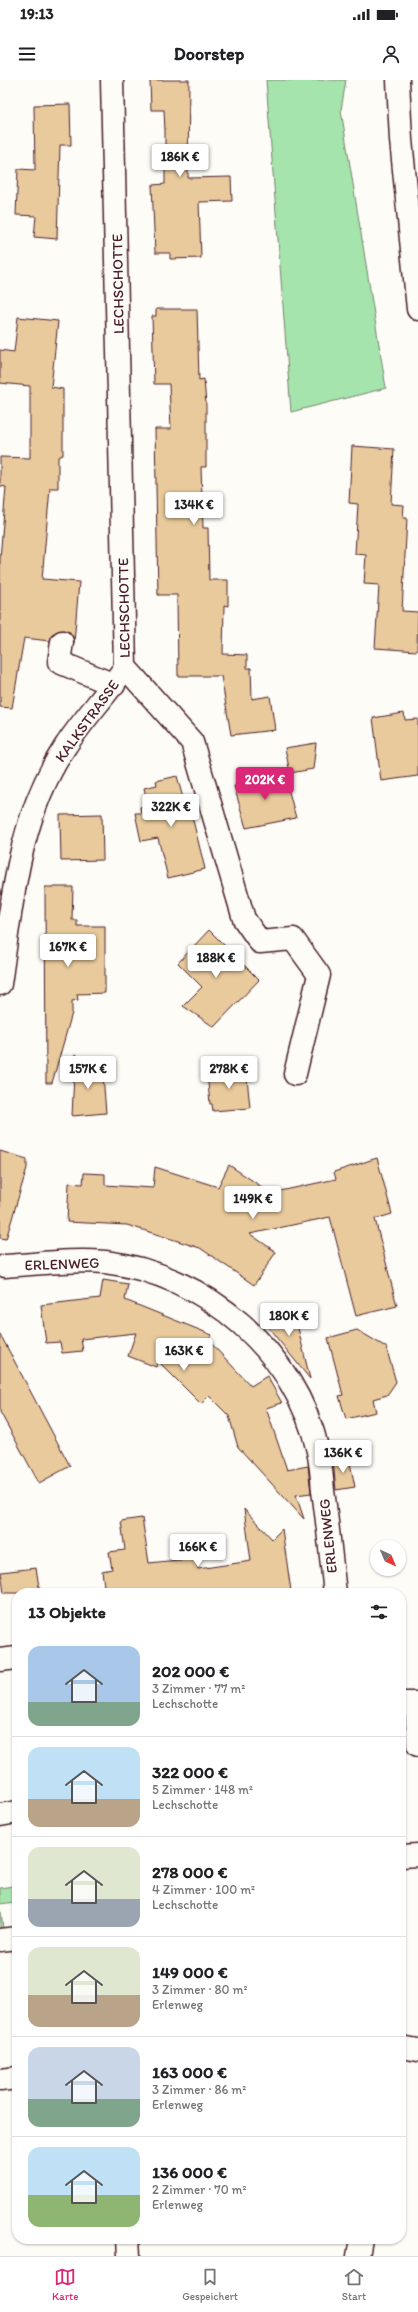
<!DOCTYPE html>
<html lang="de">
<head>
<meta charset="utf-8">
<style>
	:root { --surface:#fff; --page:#f2f2f2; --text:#202124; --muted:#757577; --line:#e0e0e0; --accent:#db2777 }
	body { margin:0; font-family:Itim,sans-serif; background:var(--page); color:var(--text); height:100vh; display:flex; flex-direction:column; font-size:15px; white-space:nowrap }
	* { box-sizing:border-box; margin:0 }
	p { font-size:13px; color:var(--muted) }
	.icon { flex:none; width:22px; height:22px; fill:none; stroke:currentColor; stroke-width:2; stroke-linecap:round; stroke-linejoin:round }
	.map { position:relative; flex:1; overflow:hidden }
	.side { position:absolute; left:12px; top:1508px; width:394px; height:656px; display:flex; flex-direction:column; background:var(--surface); border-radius:16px; box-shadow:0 1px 3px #0004 }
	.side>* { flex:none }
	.needle { width:26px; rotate:136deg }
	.buttons { position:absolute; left:370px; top:1460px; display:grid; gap:8px }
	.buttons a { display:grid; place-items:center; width:36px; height:36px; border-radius:50%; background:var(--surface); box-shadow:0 1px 3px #0004; font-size:20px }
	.price { position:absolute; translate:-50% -34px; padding:0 9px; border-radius:4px; background:#fff; color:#222; font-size:13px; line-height:26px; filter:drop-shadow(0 1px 2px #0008) }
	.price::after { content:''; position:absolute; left:50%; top:24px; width:12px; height:9px; margin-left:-6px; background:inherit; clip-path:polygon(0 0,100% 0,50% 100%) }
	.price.current { background:var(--accent); color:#fff }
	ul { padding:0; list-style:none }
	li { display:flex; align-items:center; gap:12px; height:100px; padding:0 16px }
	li+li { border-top:1px solid var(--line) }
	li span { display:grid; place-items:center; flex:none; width:112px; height:80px; border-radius:12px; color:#555 }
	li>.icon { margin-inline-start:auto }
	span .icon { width:48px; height:48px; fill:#fffc; stroke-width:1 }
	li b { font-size:17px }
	h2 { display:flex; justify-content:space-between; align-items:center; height:48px; padding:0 16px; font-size:17px }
	.status { display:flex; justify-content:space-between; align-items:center; height:28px; padding:0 20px; background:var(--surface); direction:ltr }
	.status svg { height:11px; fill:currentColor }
	header { display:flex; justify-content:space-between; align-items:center; height:52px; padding:0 16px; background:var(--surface); font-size:18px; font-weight:800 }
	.dock { display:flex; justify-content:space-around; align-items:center; height:56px; border-top:1px solid var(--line); background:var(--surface); font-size:11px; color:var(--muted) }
	.dock a { display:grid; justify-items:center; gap:2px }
	.dock .current { color:var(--accent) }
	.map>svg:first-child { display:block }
	.green { fill:#a5e5ad; stroke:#78826c }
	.building { fill:#e9ca9c; stroke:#4a1f2b }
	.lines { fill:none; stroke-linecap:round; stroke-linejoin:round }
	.minor-casing { stroke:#4a1f2b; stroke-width:25 }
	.minor { stroke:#fdfcf7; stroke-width:22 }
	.labels { text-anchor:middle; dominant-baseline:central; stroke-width:3.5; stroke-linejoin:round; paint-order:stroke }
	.street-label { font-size:15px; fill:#4a1f2b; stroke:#fdfcf7 }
</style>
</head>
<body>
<div class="status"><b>19:13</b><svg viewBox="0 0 49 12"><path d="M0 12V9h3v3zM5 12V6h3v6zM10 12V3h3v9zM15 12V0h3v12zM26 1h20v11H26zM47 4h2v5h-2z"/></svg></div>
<header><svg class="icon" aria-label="menu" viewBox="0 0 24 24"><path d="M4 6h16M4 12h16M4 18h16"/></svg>Doorstep<svg class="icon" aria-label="person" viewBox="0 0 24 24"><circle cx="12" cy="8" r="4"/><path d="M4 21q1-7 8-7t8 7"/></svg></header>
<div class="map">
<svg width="418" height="2176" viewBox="0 0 418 2176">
	<rect width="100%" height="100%" fill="#fdfcf7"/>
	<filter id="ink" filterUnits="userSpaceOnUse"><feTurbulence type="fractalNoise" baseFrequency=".025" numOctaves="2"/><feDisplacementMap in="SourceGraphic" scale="8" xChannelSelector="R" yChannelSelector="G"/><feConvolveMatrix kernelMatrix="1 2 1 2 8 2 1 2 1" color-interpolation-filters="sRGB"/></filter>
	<g filter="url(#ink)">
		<g class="green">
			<path d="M266,0h80l-5,30 45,278 -95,24z"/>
			<path d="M13,1806l2,16 -15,2 3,24 14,-1v3h-16l-1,-1v-41z"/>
		</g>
		<g class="building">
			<path d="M150,0h39l-1,98 43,-1 1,24 -33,1 2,56 -31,1v-6h-15l-3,-68 13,-1v-53l-1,-21h-13z"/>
			<path d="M70,24l1,41h-11l-3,94 -23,-2 2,-21 -20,-1 2,-46 17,1 -1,-65z"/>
			<path d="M156,229h41l2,71 5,-1 2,26v62h-5l2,61h5l1,52h19v26l-4,-1 -1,49 24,1v13h4l1,31 18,-3 5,34 -44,5 -10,-59h-43l-1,-81h-19l-3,-166h16l-2,-45h-15l-2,-68h4z"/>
			<path d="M18,237l40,4 -7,66 12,2v66l-5,2v31h-8l-8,91 37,3 -5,61 -4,-11 -7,-2 -11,4 -2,7 -26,-3 -12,70 -12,-1v-148l6,-72 -6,-1v-29l30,1v-72l-30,-3v-33l14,2z"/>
			<path d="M352,366l42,3 -3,55 13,1 -1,13h4l-5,93 16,1 -1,39 -42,-3 4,-63 -15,-1 2,-29 -11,-1 3,-50 -9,-1z"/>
			<path d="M404,633l1,7 13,-1v57l-37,5 -8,-63z"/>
			<path d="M316,663l-3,26 -23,4 -5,-25z"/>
			<path d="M284,693l12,45 -50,10 -12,-42z"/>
			<path d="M177,696l10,37 4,-1 14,57 -37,9 -10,-40 -17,3 -6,-28h6l-1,-6 8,-2 -4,-17 13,-3 -1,-4z"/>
			<path d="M102,734l1,46 -42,1 -1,-46z"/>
			<path d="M45,807h28l-1,33h5v6h28v67l-28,1 1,6 -6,1v12l-20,70h-6z"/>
			<path d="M209,850l50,50 -45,47 -31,-21 19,-19 -24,-24z"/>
			<path d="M75,974l28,21 3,38 -34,3z"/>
			<path d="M246,988l4,40 -37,3 -1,-7h-2l-3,-32z"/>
			<path d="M0,1071l27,8v9l-21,71 -6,-1z"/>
			<path d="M377,1078l15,56 -17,5 22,87 -41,10 -26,-99 -80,17 26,18 -22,33 -54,-37 -73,-23 -60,-3 2,-39 14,1 1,-11 21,1v11l48,3 2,-21 63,20 11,-22 42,28 65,-14 -2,-7z"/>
			<path d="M103,1200l25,4 -3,16 87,35 -4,5 43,46 16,-10 15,27 -16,5 21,62 21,-4 3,27 -15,2 8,24 -66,-72 -9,-31 -20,-20 -8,8 -43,-43 -2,6 -28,-11 8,-23 -55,6 2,12 -11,1 -10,1 -2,-11 -14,1 -5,-38 59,-7z"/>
			<path d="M294,1231l16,68 -46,-57z"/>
			<path d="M357,1250l29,17 10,35 -9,13 -14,4 3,13 -30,7 -7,-23 4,-1 -15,-57z"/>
			<path d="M0,1254l70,132 -31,17 -39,-71z"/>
			<path d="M349,1378l6,29 -19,3 -3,-29z"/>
			<path d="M244,1429l28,30 10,-10 9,62 -14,2h-172l-3,-22 10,-2 -3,-17 16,-2 -4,-29 21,-3 7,45 48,-5 1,11 53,-8z"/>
			<path d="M36,1488l4,25h-36l-3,-21z"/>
		</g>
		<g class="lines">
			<defs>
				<g id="minor">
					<path d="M112,0l13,587 67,75 52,177 16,23 33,-3 26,36 -24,99"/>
					<path d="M398,0l3,60 17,169"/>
					<path d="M62,562l-3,20 55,23"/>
					<path d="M0,904c12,-81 18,-166 65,-237 18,-28 42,-52 60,-80"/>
					<path d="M5,1186c34,-2 67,-7 100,-4 101,12 191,90 213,189 3,13 4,27 5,40 5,34 8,68 12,102"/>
					<path d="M0,1580l17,-2"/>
					<path d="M401,1623h15l2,42"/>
					<path d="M0,1735l17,-3"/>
					<path d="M401,1776l17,-1"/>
					<path d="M0,1860l17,-2"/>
					<path d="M401,1967l17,3"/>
					<path d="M0,2000l17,-2"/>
					<path d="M128,2159l1,17"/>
					<path d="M358,2176l3,-17"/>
				</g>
			</defs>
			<use href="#minor" class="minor-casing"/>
			<use href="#minor" class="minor"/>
		</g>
	</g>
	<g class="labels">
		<g class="street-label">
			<text transform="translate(118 204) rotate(-91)">LECHSCHOTTE</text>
			<text transform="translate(124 528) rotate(-91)">LECHSCHOTTE</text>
			<text transform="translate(87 641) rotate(-54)">KALKSTRASSE</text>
			<text transform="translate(62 1184) rotate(-2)">ERLENWEG</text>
			<text transform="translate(328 1456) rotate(-96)">ERLENWEG</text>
		</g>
	</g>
</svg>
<div class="buttons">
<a><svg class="needle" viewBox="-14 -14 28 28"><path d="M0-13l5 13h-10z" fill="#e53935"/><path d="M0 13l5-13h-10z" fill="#757577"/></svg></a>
</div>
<b class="price" style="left:180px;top:98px">186K €</b>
<b class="price" style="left:194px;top:446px">134K €</b>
<b class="price current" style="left:265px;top:721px">202K €</b>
<b class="price" style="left:171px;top:748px">322K €</b>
<b class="price" style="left:68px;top:888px">167K €</b>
<b class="price" style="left:216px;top:899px">188K €</b>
<b class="price" style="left:88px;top:1010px">157K €</b>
<b class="price" style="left:229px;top:1010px">278K €</b>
<b class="price" style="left:253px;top:1140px">149K €</b>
<b class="price" style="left:289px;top:1257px">180K €</b>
<b class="price" style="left:184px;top:1292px">163K €</b>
<b class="price" style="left:343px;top:1394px">136K €</b>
<b class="price" style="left:198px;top:1488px">166K €</b>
<section class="side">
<h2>13 Objekte<svg class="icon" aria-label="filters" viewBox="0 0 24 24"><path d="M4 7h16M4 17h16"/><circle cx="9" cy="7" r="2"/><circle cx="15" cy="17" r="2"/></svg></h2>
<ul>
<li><span style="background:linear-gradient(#a9c7e8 70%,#7fa58c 0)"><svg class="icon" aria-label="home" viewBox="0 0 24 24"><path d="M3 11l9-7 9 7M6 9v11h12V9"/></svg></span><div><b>202 000 €</b><p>3 Zimmer · 77 m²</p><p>Lechschotte</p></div></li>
<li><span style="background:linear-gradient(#bfe0f5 65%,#b9a48a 0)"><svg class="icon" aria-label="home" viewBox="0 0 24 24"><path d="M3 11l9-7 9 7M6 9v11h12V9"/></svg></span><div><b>322 000 €</b><p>5 Zimmer · 148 m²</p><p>Lechschotte</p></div></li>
<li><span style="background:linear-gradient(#dfe7d0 65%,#9aa5b1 0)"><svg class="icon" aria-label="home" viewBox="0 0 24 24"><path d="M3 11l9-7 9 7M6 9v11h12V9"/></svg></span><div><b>278 000 €</b><p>4 Zimmer · 100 m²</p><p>Lechschotte</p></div></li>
<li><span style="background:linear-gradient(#dfe7d0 60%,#b9a48a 0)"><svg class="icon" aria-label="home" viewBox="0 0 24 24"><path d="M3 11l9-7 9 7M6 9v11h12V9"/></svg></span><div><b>149 000 €</b><p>3 Zimmer · 80 m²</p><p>Erlenweg</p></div></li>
<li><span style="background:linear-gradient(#c9d6e8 65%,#7fa58c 0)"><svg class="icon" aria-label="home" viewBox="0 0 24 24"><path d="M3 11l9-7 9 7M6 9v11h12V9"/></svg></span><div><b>163 000 €</b><p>3 Zimmer · 86 m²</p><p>Erlenweg</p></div></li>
<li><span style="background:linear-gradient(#bfe0f5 60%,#8fb573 0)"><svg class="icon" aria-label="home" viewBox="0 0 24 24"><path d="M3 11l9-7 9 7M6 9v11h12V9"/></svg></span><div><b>136 000 €</b><p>2 Zimmer · 70 m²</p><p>Erlenweg</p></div></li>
</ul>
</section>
</div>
<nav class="dock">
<a class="current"><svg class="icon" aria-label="map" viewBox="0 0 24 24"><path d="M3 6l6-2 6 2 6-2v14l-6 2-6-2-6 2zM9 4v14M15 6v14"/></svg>Karte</a>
<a><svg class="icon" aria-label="saved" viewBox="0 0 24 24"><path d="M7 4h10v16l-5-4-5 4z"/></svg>Gespeichert</a>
<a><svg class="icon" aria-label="home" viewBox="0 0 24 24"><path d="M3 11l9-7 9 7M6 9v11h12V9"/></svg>Start</a>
</nav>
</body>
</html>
